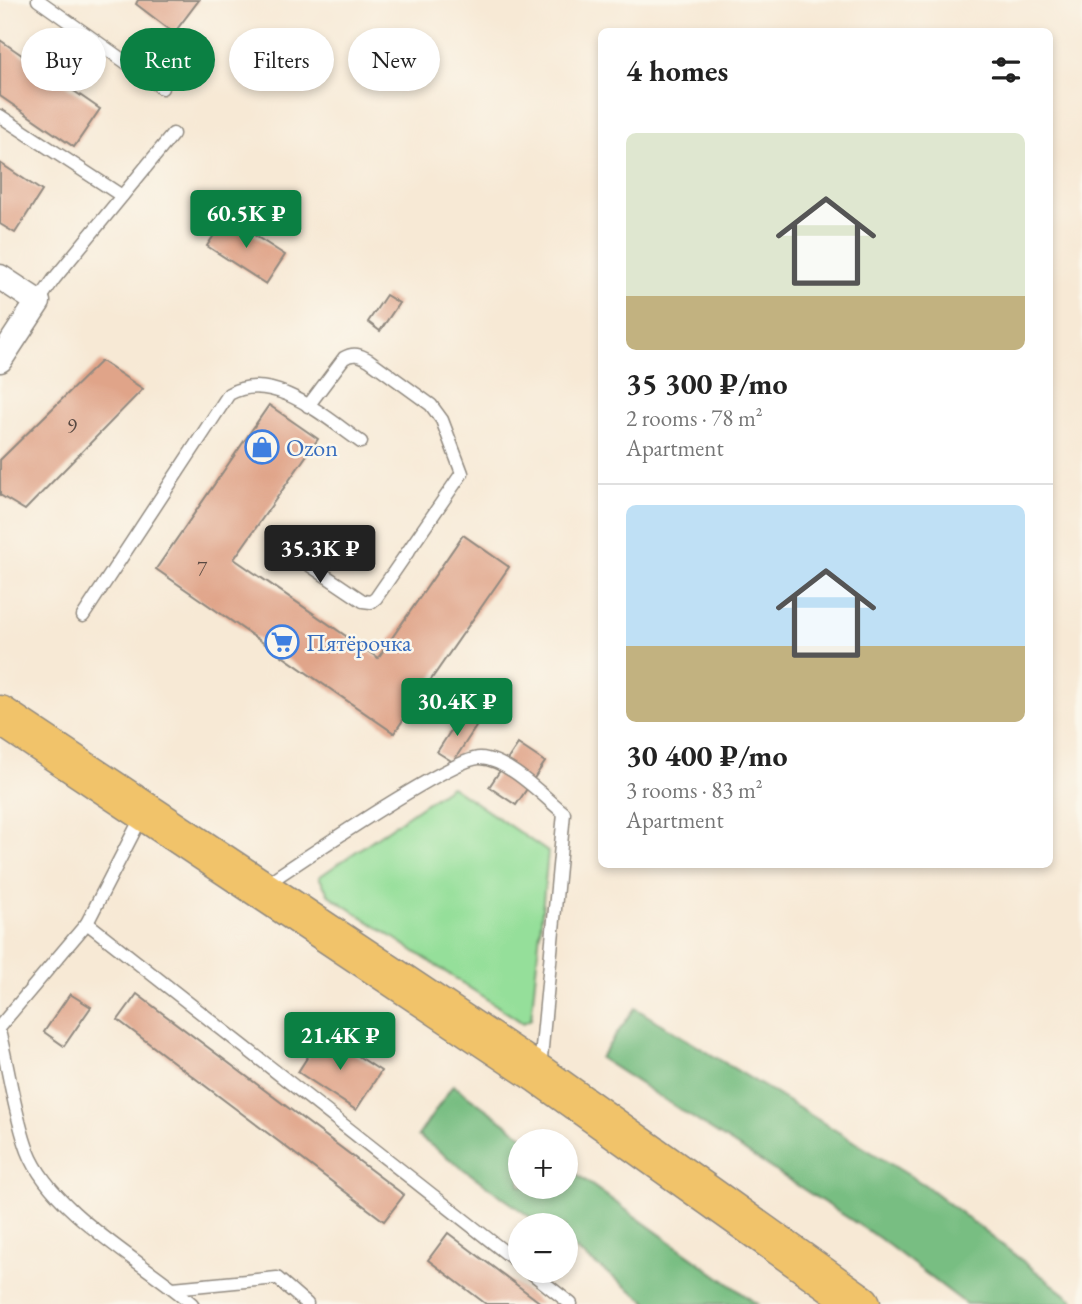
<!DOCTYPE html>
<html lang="en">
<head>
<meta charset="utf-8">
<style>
	:root { --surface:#fff; --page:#f6f6f6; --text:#222; --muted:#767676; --line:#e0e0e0; --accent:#0b8043 }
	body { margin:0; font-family:"EB Garamond",serif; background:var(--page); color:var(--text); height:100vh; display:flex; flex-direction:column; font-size:26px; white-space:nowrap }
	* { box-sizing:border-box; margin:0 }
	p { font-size:23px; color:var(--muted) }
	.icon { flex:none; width:38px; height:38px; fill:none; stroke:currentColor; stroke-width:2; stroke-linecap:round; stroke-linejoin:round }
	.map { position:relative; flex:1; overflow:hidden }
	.sheet { position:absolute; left:598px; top:28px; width:455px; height:840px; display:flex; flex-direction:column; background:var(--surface); border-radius:10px; box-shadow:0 4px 10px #0003 }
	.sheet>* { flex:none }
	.hud { position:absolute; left:21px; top:28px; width:472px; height:63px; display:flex; gap:14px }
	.controls { position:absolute; left:508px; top:1129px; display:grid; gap:14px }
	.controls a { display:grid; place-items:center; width:70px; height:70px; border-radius:50%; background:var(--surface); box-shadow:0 4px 10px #0003; font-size:35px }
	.price { position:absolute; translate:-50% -60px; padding:0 16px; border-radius:7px; background:var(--accent); color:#fff; font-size:23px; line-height:46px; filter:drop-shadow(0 2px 4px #0008) }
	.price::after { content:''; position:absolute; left:50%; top:42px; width:21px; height:16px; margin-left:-10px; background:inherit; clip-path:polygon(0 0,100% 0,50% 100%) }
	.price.selected { background:#222; color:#fff }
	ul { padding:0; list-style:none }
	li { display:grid; align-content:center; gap:14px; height:371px; padding:0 28px }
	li+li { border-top:2px solid var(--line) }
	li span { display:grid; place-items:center; height:217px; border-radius:10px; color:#555 }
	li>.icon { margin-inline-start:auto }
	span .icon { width:126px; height:126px; fill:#fffc; stroke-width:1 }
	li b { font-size:30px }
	h2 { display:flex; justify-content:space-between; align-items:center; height:84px; padding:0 28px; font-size:30px }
	.tag { padding:0 24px; border-radius:32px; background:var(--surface); box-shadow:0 4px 10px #0003; font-size:24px; line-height:63px }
	.tag.selected { background:var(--accent); color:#fff }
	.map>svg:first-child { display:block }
	.green { fill:#95df9a; stroke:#608562; stroke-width:2 }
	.forest { fill:#78be82; stroke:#527456; stroke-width:2 }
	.building { fill:#e0a489 }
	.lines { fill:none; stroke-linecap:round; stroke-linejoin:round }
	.lane-casing { stroke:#918a80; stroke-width:15 }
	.street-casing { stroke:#918a80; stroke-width:27 }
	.primary-casing { stroke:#918a80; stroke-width:41 }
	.lane { stroke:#fff; stroke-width:12 }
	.street { stroke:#fff; stroke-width:24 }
	.primary { stroke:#f1c36a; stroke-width:38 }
	.labels { text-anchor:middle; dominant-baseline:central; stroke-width:5; stroke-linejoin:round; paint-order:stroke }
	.number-label { font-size:21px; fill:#584942 }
	.shop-label { font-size:24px; fill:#366cbe; stroke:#fbf7ec; text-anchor:start }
</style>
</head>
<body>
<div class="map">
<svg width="1082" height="1304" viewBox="0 0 1082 1304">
	<rect width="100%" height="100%" fill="#fbf7ec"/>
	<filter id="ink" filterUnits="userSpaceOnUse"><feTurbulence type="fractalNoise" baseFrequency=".0143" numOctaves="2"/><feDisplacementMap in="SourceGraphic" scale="14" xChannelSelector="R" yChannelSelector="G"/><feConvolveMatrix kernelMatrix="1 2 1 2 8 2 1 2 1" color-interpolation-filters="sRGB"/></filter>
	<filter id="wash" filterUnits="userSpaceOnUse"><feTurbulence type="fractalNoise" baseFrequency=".00686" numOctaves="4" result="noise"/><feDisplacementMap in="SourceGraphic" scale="28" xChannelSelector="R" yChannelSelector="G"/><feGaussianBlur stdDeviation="1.57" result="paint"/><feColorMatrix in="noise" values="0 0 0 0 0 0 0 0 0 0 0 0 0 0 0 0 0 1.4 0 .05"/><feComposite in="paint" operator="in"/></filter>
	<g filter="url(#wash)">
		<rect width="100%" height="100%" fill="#f7e9d5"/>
		<path class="green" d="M451,786l97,66 -17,167 -8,4 -194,-128 -10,-18z"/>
		<g class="forest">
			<path d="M635,1008l290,177 153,119h-112l-87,-66 -279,-180z"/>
			<path d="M453,1085l77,56h-10v45h45v-20l192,138h-107l-85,-62v-17h-24l-123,-89z"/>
		</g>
		<g id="blocks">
			<g class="building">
				<path d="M138,0h61l-25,33 -38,-29z"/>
				<path d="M0,40l100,69 -26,38 -74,-51z"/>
				<path d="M0,163l42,28 -27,42 -15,-9z"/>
				<path d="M226,217l59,38 -19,29 -59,-38z"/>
				<path d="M386,295l13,8 -19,28 -12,-9z"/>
				<path d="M101,361l42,28 -118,121 -25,-15v-35z"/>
				<path d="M269,405l49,34 -84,120 144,99 85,-123 46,32 -115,166 -238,-164z"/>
				<path d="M461,715l16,10 -24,37 -16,-10z"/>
				<path d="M518,744l27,18 -29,43 -27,-18z"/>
				<path d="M70,994l21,13 -27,39 -20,-14z"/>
				<path d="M137,994l267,201 -20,26 -266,-201z"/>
				<path d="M323,1033l58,38 -25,39 -58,-38z"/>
				<path d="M448,1233l94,71h-56l-58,-44z"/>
			</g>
		</g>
	</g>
	<g filter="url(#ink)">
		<use href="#blocks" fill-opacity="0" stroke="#918a80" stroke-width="2"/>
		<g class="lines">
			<defs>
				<g id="lane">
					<path d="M38,0l124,88"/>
					<path d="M0,116l122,80"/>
					<path d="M38,302l16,-23 119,-145"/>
					<path d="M308,564l55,37 8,1 5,-4 86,-125 -20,-53 -11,-15 -62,-45c-9,-5 -15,-8 -25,-2l-36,48"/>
					<path d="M83,616l146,-222c44,-25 97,24 132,48"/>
					<path d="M263,886c34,-22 189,-129 217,-128 28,1 62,37 84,55l-24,256"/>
					<path d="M87,923l433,341"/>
					<path d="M0,1026l87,-103 55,-107"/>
					<path d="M0,1035c9,36 15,82 28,116 23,61 116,111 164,153"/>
					<path d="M528,1270l43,34"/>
					<path d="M173,1288l104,-10 30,26"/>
				</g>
				<path id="street" d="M0,277l38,25 -38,58"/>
				<path id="primary" d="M0,715l540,360 321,229"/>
			</defs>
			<use href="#lane" class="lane-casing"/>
			<use href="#street" class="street-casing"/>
			<use href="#primary" class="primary-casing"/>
			<use href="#lane" class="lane"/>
			<use href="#street" class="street"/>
			<use href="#primary" class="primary"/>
		</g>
	</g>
	<defs>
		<symbol id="shop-ring" viewBox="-11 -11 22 22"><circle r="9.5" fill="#fbf7ec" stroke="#3f7fe0" stroke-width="1.5"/><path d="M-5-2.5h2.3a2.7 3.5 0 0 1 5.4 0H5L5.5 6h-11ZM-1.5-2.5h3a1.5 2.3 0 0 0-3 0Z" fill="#3f7fe0"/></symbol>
		<symbol id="supermarket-ring" viewBox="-11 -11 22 22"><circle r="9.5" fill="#fbf7ec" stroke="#3f7fe0" stroke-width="1.5"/><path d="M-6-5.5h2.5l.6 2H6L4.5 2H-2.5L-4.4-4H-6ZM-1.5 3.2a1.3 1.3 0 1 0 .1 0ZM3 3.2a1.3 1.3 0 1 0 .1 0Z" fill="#3f7fe0"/></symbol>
	</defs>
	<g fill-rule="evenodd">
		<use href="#shop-ring" x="243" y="428" width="38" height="38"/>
		<use href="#supermarket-ring" x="263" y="623" width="38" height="38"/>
	</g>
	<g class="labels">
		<g class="number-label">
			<text x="72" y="425">9</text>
			<text x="202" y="568">7</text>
		</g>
		<g class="shop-label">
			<text x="286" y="447">Ozon</text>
			<text x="306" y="642">Пятёрочка</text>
		</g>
	</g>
</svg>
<div class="controls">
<a>+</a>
<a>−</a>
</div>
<b class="price" style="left:246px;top:250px">60.5K ₽</b>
<b class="price selected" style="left:320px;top:585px">35.3K ₽</b>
<b class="price" style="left:457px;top:738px">30.4K ₽</b>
<b class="price" style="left:340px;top:1072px">21.4K ₽</b>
<div class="hud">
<a class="tag">Buy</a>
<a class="tag selected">Rent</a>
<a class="tag">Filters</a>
<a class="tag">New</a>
</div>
<section class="sheet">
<h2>4 homes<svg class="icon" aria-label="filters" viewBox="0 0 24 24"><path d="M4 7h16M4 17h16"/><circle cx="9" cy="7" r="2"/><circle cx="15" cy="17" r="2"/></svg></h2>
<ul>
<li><span style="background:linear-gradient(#dfe7d0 75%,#c2b280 0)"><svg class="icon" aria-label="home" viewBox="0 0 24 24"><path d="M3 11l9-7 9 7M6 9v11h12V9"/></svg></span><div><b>35 300 ₽/mo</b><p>2 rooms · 78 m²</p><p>Apartment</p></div></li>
<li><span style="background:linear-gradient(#bfe0f5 65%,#c2b280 0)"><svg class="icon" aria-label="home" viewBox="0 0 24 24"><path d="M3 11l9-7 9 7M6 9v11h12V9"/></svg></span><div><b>30 400 ₽/mo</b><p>3 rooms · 83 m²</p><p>Apartment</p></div></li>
</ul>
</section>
</div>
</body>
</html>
